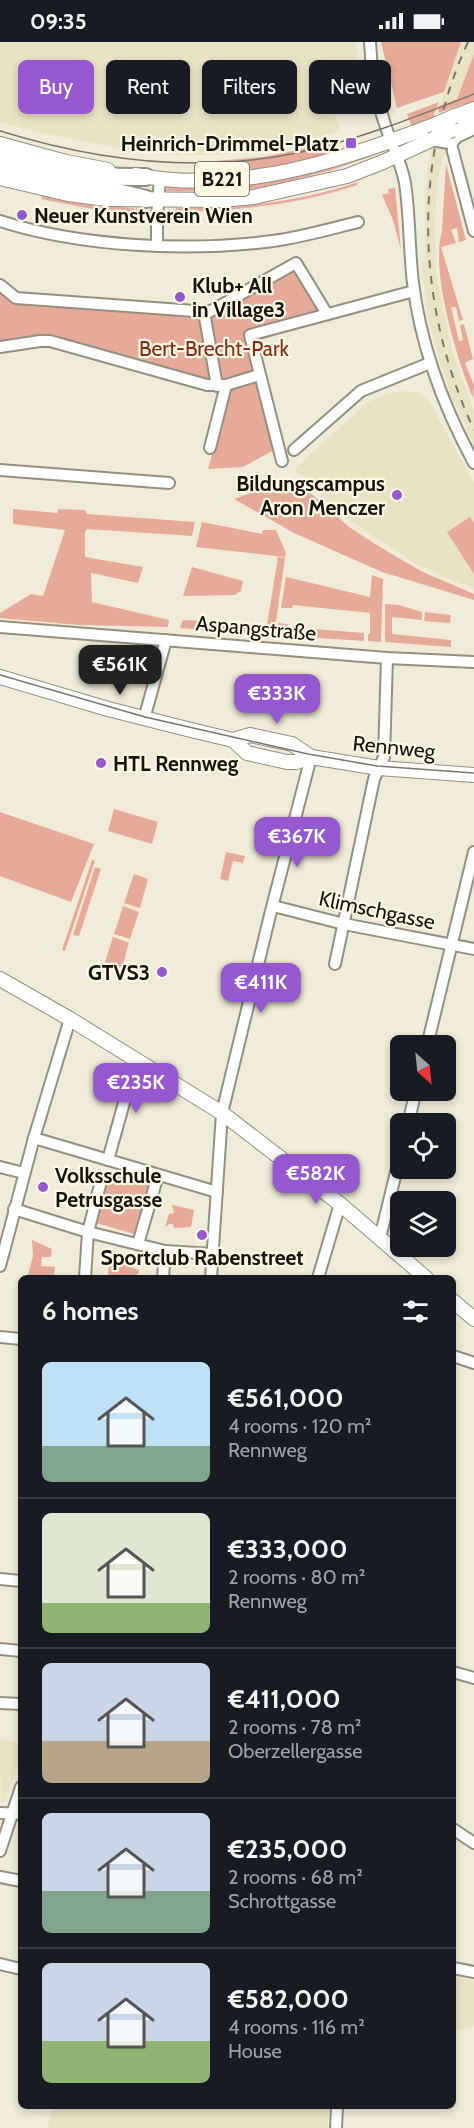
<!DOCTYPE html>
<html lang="en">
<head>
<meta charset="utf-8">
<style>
	:root { --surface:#171b24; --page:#242831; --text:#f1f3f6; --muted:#9ea1a6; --line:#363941; --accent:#9658cf }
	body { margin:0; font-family:Cabin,sans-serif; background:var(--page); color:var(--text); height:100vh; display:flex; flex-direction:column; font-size:22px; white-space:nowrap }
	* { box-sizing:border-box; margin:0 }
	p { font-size:20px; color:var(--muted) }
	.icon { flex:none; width:33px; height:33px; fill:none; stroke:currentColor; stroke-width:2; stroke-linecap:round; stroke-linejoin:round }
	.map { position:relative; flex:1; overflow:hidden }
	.side { position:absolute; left:18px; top:1233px; width:438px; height:834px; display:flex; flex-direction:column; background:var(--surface); border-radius:9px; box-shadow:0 3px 9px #0003 }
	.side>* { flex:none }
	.hud { position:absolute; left:18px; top:18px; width:438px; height:54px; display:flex; gap:12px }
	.needle { width:39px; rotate:153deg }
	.fabs { position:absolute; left:390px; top:993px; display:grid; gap:12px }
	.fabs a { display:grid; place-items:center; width:66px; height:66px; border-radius:9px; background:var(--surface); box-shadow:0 3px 9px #0003; font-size:30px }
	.price { position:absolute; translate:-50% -51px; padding:0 14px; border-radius:12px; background:var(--accent); color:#fff; font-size:20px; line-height:39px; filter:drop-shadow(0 2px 3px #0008) }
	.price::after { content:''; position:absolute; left:50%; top:36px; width:18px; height:14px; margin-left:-9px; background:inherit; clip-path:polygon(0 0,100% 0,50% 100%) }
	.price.selected { background:#222; color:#fff }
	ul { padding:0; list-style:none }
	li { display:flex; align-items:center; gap:18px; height:150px; padding:0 24px }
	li+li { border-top:2px solid var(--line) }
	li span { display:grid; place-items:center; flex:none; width:168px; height:120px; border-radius:9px; color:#555 }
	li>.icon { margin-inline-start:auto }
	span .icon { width:72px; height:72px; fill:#fffc; stroke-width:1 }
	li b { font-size:26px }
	h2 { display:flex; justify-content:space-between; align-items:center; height:72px; padding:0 24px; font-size:26px }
	.chip { padding:0 21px; border-radius:9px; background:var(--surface); box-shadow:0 3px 9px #0003; font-size:21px; line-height:54px }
	.chip.selected { background:var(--accent); color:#fff }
	.status { display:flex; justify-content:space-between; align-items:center; height:42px; padding:0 30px; background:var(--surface); direction:ltr }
	.status svg { height:16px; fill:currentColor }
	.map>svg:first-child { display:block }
	.built { fill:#e9e2c5 }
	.green { fill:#e7aa9a }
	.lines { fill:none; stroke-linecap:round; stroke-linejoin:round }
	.minor-casing { stroke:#95907d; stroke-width:14 }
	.major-casing { stroke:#95907d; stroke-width:16 }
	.highway-casing { stroke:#95907d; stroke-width:20 }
	.minor { stroke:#fff; stroke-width:10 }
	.major { stroke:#fff; stroke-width:14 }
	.highway { stroke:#fff; stroke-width:16 }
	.tram { stroke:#7a7769; stroke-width:1.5 }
	.rail { stroke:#7a7769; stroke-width:2; stroke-dasharray:8 8; stroke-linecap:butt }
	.minor-bridge-casing { stroke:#95907d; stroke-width:14; stroke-linecap:butt }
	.major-bridge-casing { stroke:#95907d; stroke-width:16; stroke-linecap:butt }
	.minor-bridge { stroke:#fff; stroke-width:10 }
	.major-bridge { stroke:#fff; stroke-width:14 }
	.poi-dot { fill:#9658cf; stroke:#fdf8e3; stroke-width:2 }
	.labels { text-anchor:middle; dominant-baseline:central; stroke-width:4.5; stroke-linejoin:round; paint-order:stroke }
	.shield { fill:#fdf8e3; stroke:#5b584c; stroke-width:1.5 }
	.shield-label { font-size:20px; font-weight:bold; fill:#15130c }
	.poi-label { font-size:21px; font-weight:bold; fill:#15130c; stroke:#fdf8e3; text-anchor:start }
	.park-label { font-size:21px; fill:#852a11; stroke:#fdf8e3 }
	.street-label { font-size:21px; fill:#15130c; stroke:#fdf8e3 }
</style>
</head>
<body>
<div class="status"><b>09:35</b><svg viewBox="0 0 49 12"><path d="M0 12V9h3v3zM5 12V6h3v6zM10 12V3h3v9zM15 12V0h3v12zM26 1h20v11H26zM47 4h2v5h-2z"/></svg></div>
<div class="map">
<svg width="474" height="2086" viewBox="0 0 474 2086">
	<rect width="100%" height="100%" fill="#f0ebd6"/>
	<g class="built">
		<path d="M0,0h356l1,17 7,34 -31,18 7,19 -18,7 -40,10 -64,8h-40l-47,-4 -89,-18 -42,-11z"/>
		<path d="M461,0h13v12l-17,45 -20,84 -2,44 1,46 16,78 22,60v34l-23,-49 -12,-37 -11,-43 -7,-54 4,-1v-63l4,-41 15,-65z"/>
		<path d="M404,349l13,1 11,7 46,84v106l-54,-23 -64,-41 -25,-20 -37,-36 73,-66 19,-9z"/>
		<path d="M0,1696l21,6v10l-9,28 -6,19 -5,2z"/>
		<path d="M453,1935l21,4v45l-21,5z"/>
		<path d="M55,2064h273v22h-281z"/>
	</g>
	<g class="green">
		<path d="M381,0h80l-17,50 -47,16z"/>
		<path d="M474,12v49l-10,3 -1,-2 -25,9 1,-7 18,-7z"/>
		<path d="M439,60l-5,12 1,3 -23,10 -5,-13z"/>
		<path d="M322,103l4,14 -71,13 -38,2 -1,-13 47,-4z"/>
		<path d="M376,111l-6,4 -38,13 -66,17 -41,5 -59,-1 1,-6 119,-9 58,-13z"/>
		<path d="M446,122l20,76 -7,2 -2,-14 -6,2 5,13 -15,4 22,73 -4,1 -3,-14h-5l8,34 4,-1 -3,-15 4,-1 9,35 -8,4 9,22 -1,13c-16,-39 -43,-126 -31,-167z"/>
		<path d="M358,140l-1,3c-59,20 -119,26 -182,26l1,-3c62,1 123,-6 182,-26z"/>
		<path d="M395,146l6,62 -8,-30 -11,-25 7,-2 -1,-4z"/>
		<path d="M42,153l96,14 -1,2 -3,2 -42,-4 -51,-10z"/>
		<path d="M295,226l27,43 -76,23 28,116 -31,17 -35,2 22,-77 -19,-10 -156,-44 -55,4v-51l13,10 35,5 153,9z"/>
		<path d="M277,445h23l7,3 42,37 39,25 35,20 51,22v6l-92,-28 -88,-39 -60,-34 25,-9z"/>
		<path d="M13,467l44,4 1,-4 27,1 2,4 108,8 -3,14 -105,-7 -2,3v25l58,10 -5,16 -47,-10 1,29 77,18 -1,7 -89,-2 -79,-7v-5l31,-19 12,2 22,-66 -52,-6z"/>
		<path d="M470,475l4,6v51l-27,-42z"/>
		<path d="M202,480l60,12 1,-4h13l10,23 -1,4 -89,-10z"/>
		<path d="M278,515l7,1 -11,77 -94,-7 3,-8 84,5z"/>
		<path d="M192,525l51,14 -2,10 -6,4 -52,1z"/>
		<path d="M372,533l11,4 -2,63 -13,-1v-7h2v-21l-77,-8 -1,3h-11l5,-31 84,20z"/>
		<path d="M385,562l14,1 23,7v8l-30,-3v17l59,6v7l-66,-5z"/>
		<path d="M425,570l26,3 -1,8 -26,-2z"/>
		<path d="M278,581l10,1 1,3 75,6v8l-88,-6z"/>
		<path d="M114,767l44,13 -6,22 -44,-13z"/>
		<path d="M0,770l94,32 -23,58 -71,-26z"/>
		<path d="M226,810l19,4 -2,7 -10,-2 -5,20 -8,-2z"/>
		<path d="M92,818l3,1 -30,90 -3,-1z"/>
		<path d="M95,825l6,2 -22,67 -6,-1z"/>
		<path d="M134,832l14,5 -8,29 -16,-5z"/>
		<path d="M123,864l16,6 -9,27 -16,-5z"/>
		<path d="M113,895l16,6 -8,28 -17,-6z"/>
		<path d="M106,1129l43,11 -15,52 -38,-11 10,-38 -5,-2z"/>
		<path d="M172,1163l22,5 -3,17 -17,1 -1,-4h-3l-5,3 4,-13 5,-1z"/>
		<path d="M32,1198l20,9 -1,8h-9l-1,9 14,1 -1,9 2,2h-29l6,-22z"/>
		<path d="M109,1219l7,2 1,4 2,1 3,-4 17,6v2l-6,6 -25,-1z"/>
	</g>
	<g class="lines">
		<defs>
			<g id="minor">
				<path d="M370,0c1,25 5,52 13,76 6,22 18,42 22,65 5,33 4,67 8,100 8,64 30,123 61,180"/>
				<path d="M449,101l2,1 23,87"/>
				<path d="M451,102l6,-7 17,-8"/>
				<path d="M157,175l3,-39"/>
				<path d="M0,179c81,26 188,31 273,20 29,-4 57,-12 85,-19"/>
				<path d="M157,204v-21"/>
				<path d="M0,243l16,13 193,14 87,-49 31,51"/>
				<path d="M204,270l13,74"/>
				<path d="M0,305l40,-6h10l157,44h19l33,-10"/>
				<path d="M210,406l16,-63"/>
				<path d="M294,408l67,-59 69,-28"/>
				<path d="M282,419l-32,-126 164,-44"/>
				<path d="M0,428l169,13"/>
				<path d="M0,585l387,31 87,4"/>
				<path d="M144,677l22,-79"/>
				<path d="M273,864l71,18 130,25"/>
				<path d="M335,922l39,-185 10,-22 3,-99"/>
				<path d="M427,1004l47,-194"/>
				<path d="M408,1082l8,-34"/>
				<path d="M34,1096l183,54"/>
				<path d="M108,1118l28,-100"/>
				<path d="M0,1125l24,6"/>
				<path d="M14,1167l74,23 77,19 48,3"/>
				<path d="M380,1196l20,-82"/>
				<path d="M138,1202l20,-69"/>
				<path d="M0,1224l34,-128 36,-119"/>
				<path d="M85,1236l3,-46 12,-47"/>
				<path d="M163,1236l2,-27"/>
				<path d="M211,1236l11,-165 48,-198 41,-158"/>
				<path d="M318,1236l22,-74"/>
				<path d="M0,1295l21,2"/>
				<path d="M453,1314l21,7"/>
				<path d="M0,1537l21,2"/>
				<path d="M0,1607l21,2"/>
				<path d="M453,1630l21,6"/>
				<path d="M0,1661l21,1"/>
				<path d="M0,1771l21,1"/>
				<path d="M453,1787l21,14"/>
				<path d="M0,1809l21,-64"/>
				<path d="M0,1835l21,4"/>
				<path d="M0,1922l21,5"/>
				<path d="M453,1926l21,4"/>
				<path d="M336,2086l1,-22"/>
			</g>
			<g id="major">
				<path d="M455,74l19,-7"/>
				<path d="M452,88l22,-11"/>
				<path d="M0,102l66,18 42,8"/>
				<path d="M136,133c102,20 204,-14 298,-50"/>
				<path d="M0,136l68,16 38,5 115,1 33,-3 93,-21 36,-14 48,-22"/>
				<path d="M0,635l108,32 87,22 38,9 17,-5 42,9 19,13"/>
				<path d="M233,698l14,13 40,9h9l15,-5 68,11 95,7"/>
				<path d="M0,937l70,40 152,94 118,91 86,74"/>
				<path d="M453,1259l21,18"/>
			</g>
			<g id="highway">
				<path d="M0,114c48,15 96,22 146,21"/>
				<path d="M0,127c48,13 98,17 146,30"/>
			</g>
		</defs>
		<use href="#minor" class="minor-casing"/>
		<use href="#major" class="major-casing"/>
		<use href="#highway" class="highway-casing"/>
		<use href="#minor" class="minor"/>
		<use href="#major" class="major"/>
		<use href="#highway" class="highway"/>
		<g class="tram">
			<path d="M0,89c97,30 201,43 301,21 59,-13 117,-36 173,-58"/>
			<path d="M0,633l145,42 163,37 69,12 97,7"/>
		</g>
		<path class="rail" d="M468,0c-57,124 -51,265 6,388"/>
		<defs>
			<path id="minor-bridge" d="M431,98l18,3"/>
			<g id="major-bridge">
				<path d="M434,83l21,-9"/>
				<path d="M431,98l21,-10"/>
			</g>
		</defs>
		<use href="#minor-bridge" class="minor-bridge-casing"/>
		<use href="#major-bridge" class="major-bridge-casing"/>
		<use href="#minor-bridge" class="minor-bridge"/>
		<use href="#major-bridge" class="major-bridge"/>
	</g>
	<g class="poi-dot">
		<rect x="345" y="95" width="12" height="12" rx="3"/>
		<circle cx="22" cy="173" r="6"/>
		<circle cx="180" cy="255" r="6"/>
		<circle cx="397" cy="453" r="6"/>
		<circle cx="101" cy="721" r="6"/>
		<circle cx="162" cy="930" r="6"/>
		<circle cx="43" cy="1145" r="6"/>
		<circle cx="202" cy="1193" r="6"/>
	</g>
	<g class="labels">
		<rect class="shield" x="195" y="120" width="54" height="34" rx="4.5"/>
		<g class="shield-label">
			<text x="222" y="137">B221</text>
		</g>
		<g class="poi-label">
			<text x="339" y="101" text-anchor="end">Heinrich-Drimmel-Platz</text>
			<text x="34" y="173">Neuer Kunstverein Wien</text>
			<text x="192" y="243">Klub+ All<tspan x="192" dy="24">in Village3</tspan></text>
			<text x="385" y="441" text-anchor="end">Bildungscampus<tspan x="385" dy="24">Aron Menczer</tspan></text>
			<text x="113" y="721">HTL Rennweg</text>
			<text x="150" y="930" text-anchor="end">GTVS3</text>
			<text x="55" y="1133">Volksschule<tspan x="55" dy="24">Petrusgasse</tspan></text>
			<text x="202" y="1215" text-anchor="middle">Sportclub Rabenstreet</text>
		</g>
		<g class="park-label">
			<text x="214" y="306">Bert-Brecht-Park</text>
		</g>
		<g class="street-label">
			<text transform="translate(256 586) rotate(5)">Aspangstraße</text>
			<text transform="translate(394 705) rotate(6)">Rennweg</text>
			<text transform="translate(377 868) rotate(12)">Klimschgasse</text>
		</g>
	</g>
</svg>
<div class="fabs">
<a><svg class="needle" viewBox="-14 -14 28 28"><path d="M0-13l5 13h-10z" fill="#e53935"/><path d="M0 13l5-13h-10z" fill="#9ea1a6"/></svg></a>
<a><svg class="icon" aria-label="locate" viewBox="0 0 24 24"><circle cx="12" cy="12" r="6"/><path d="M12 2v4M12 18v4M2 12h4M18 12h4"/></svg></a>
<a><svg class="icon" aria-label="layers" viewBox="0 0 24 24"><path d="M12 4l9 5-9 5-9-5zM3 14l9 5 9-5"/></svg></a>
</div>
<b class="price selected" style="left:120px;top:654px">€561K</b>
<b class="price" style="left:277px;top:683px">€333K</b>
<b class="price" style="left:297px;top:826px">€367K</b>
<b class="price" style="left:261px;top:972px">€411K</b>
<b class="price" style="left:136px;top:1072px">€235K</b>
<b class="price" style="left:316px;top:1163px">€582K</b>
<div class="hud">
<a class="chip selected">Buy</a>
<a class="chip">Rent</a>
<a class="chip">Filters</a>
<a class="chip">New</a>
</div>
<section class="side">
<h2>6 homes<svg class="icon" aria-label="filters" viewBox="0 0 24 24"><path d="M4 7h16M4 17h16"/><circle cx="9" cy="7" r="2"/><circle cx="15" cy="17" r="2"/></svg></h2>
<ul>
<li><span style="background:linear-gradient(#bfe0f5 70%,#7fa58c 0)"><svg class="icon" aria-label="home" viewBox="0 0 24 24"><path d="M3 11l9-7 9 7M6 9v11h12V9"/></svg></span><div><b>€561,000</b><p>4 rooms · 120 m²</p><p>Rennweg</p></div></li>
<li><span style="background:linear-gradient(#dfe7d0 75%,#8fb573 0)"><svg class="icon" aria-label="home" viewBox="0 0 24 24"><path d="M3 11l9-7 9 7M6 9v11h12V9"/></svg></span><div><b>€333,000</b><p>2 rooms · 80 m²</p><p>Rennweg</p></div></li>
<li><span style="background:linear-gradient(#c9d6e8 65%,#b9a48a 0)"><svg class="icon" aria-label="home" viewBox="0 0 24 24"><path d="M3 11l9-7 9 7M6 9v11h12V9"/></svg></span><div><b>€411,000</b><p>2 rooms · 78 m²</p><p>Oberzellergasse</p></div></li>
<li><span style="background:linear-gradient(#c9d6e8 65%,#7fa58c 0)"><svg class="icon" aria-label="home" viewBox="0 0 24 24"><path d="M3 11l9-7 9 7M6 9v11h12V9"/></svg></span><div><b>€235,000</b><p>2 rooms · 68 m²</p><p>Schrottgasse</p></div></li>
<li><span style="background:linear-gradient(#c9d6e8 65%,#8fb573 0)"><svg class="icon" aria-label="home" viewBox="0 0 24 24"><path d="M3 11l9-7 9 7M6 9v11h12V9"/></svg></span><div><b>€582,000</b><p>4 rooms · 116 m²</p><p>House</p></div></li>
</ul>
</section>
</div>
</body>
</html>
